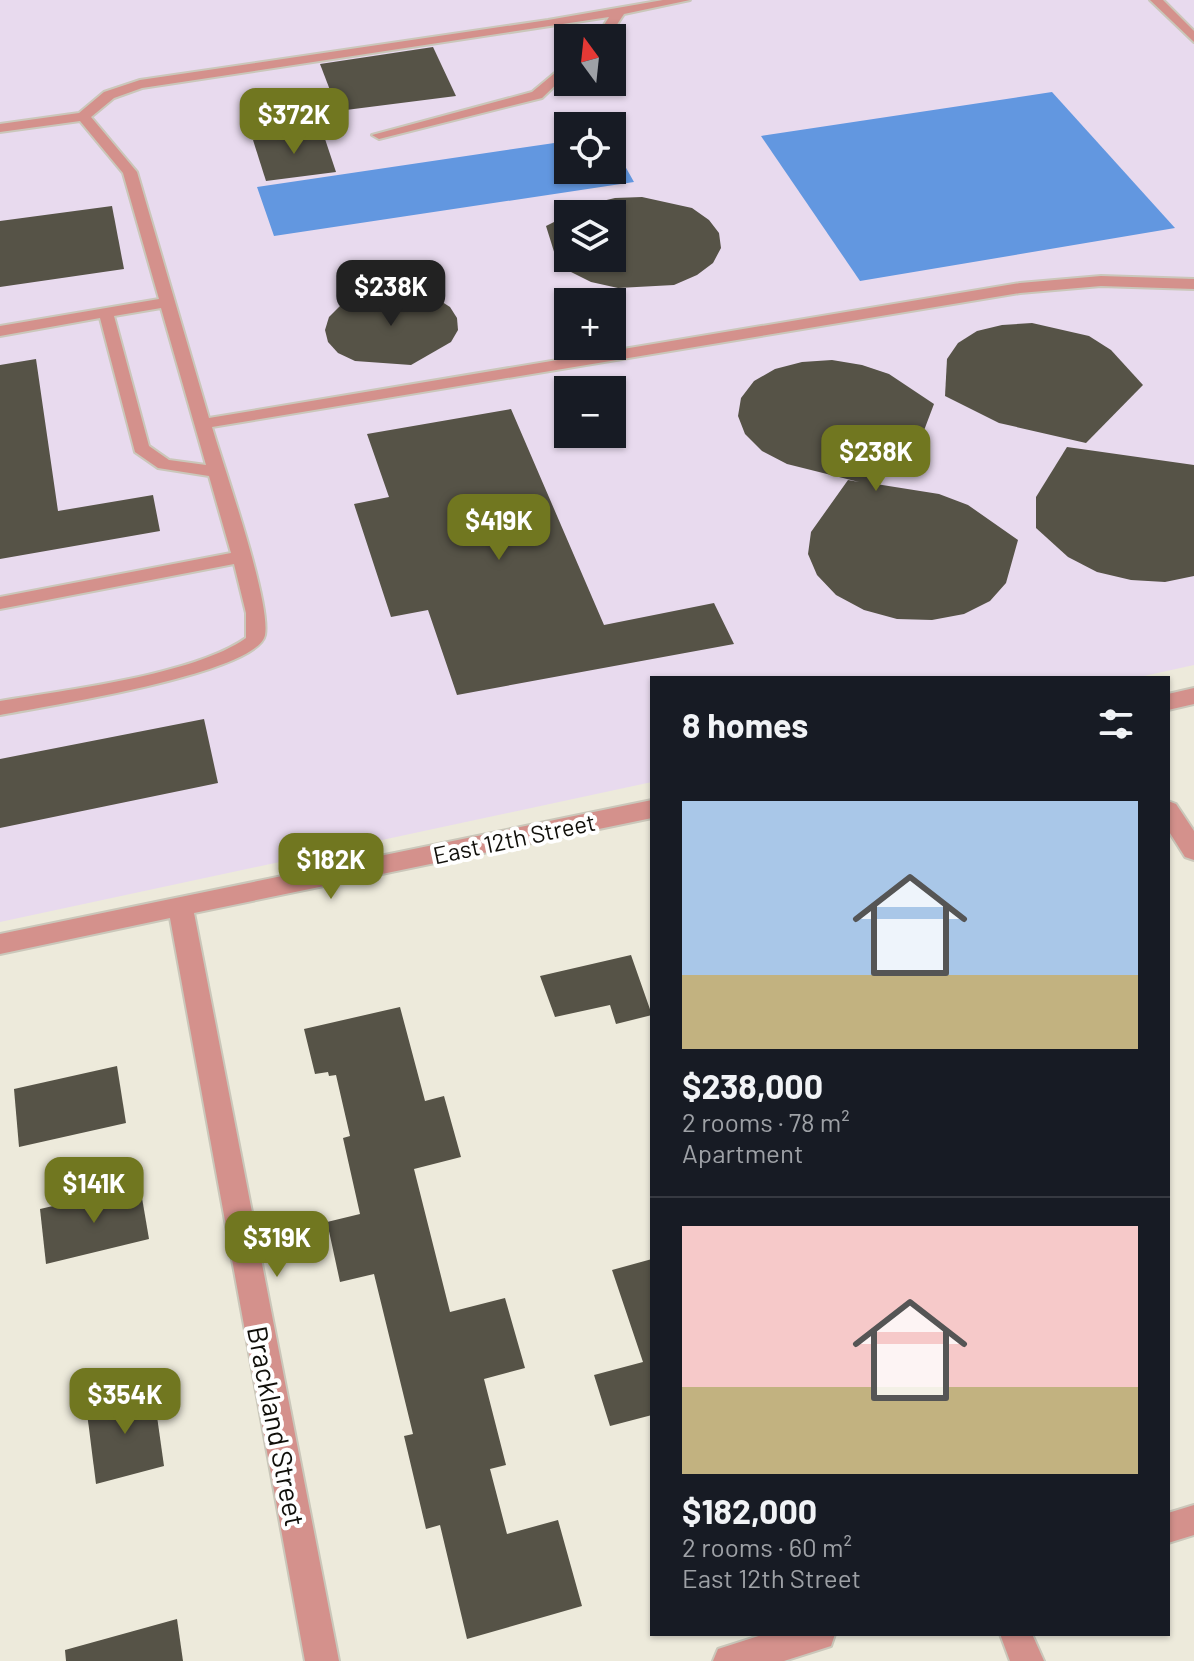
<!DOCTYPE html>
<html lang="en">
<head>
<meta charset="utf-8">
<style>
	:root { --surface:#171b24; --page:#242831; --text:#f1f3f6; --muted:#9ea1a6; --line:#363941; --accent:#717720 }
	body { margin:0; font-family:Barlow,sans-serif; background:var(--page); color:var(--text); height:100vh; display:flex; flex-direction:column; font-size:30px; white-space:nowrap }
	* { box-sizing:border-box; margin:0 }
	p { font-size:26px; color:var(--muted) }
	.icon { flex:none; width:44px; height:44px; fill:none; stroke:currentColor; stroke-width:2; stroke-linecap:round; stroke-linejoin:round }
	.map { position:relative; flex:1; overflow:hidden }
	.details { position:absolute; left:650px; top:676px; width:520px; height:960px; display:flex; flex-direction:column; background:var(--surface); border-radius:0px; box-shadow:0 2px 6px #0004 }
	.details>* { flex:none }
	.needle { width:52px; rotate:345deg }
	.buttons { position:absolute; left:554px; top:24px; display:grid; gap:16px }
	.buttons a { display:grid; place-items:center; width:72px; height:72px; border-radius:0px; background:var(--surface); box-shadow:0 2px 6px #0004; font-size:40px }
	.price { position:absolute; translate:-50% -68px; padding:0 18px; border-radius:16px; background:var(--accent); color:#fff; font-size:26px; line-height:52px; filter:drop-shadow(0 2px 4px #0008) }
	.price::after { content:''; position:absolute; left:50%; top:48px; width:24px; height:18px; margin-left:-12px; background:inherit; clip-path:polygon(0 0,100% 0,50% 100%) }
	.price.on { background:#222; color:#fff }
	ul { padding:0; list-style:none }
	li { display:grid; align-content:center; gap:16px; height:424px; padding:0 32px }
	li+li { border-top:2px solid var(--line) }
	li span { display:grid; place-items:center; height:248px; border-radius:0px; color:#555 }
	li>.icon { margin-inline-start:auto }
	span .icon { width:144px; height:144px; fill:#fffc; stroke-width:1 }
	li b { font-size:34px }
	h2 { display:flex; justify-content:space-between; align-items:center; height:96px; padding:0 32px; font-size:34px }
	.map>svg:first-child { display:block }
	.industrial { fill:#e8daee; fill-rule:evenodd }
	.water { fill:#6297e0 }
	.building { fill:#565347 }
	.lines { fill:none; stroke-linecap:round; stroke-linejoin:round }
	.lane-casing { stroke:#cac7ba; stroke-width:4 }
	.street-casing { stroke:#cac7ba; stroke-width:4 }
	.lane { fill:#d4918c; fill-rule:evenodd }
	.street { fill:#d4918c; fill-rule:evenodd }
	.labels { text-anchor:middle; dominant-baseline:central; stroke-width:8; stroke-linejoin:round; paint-order:stroke }
	.street-label { font-size:24px; fill:#100f0a; stroke:#fff }
	.near-street-label { font-size:28px; fill:#100f0a; stroke:#fff }
</style>
</head>
<body>
<div class="map">
<svg width="1194" height="1661" viewBox="0 0 1194 1661">
	<rect width="100%" height="100%" fill="#edeadb"/>
	<path class="industrial" d="M0,0h1194v665l-59,13h-483v104l-652,140zM568,38h44v44h-44zM568,126h44v44h-44zM568,214h44v44h-44zM568,302h44v44h-44zM568,390h44v44h-44z"/>
	<g class="water">
		<path d="M1052,92l123,136 -315,53 -99,-145z"/>
		<path d="M568,141v29h44v-27l22,39 -360,54 -17,-49z"/>
	</g>
	<g class="building">
		<path d="M433,47l23,49 -118,15 -18,-47z"/>
		<path d="M322,130l14,42 -70,9 -13,-41z"/>
		<path d="M642,197l50,11 17,12 10,13 2,15 -8,15 -16,12 -23,10 -56,3 -27,-6 -22,-11 -13,-13 -10,-32 22,-11v43h44v-44h-43l8,-7 38,-9z"/>
		<path d="M112,206l12,63 -124,18v-66z"/>
		<path d="M398,290l38,8 14,9 7,11 1,12 -7,12 -40,23 -56,-4 -17,-8 -10,-11 -3,-12 4,-13 11,-11 17,-9z"/>
		<path d="M1032,323l57,13 22,14 32,35 -57,58 -87,-20 -54,-27 2,-37 11,-16 19,-12 25,-6z"/>
		<path d="M36,359l22,152 95,-16 7,36 -160,28v-194z"/>
		<path d="M832,360l30,5 27,9 45,30 -14,37 -44,43 63,10 29,11 50,35 -12,43 -16,18 -26,13 -32,6 -35,-1 -33,-9 -28,-15 -19,-20 -9,-21 3,-22 37,-52 11,2 -72,-18 -25,-13 -17,-17 -7,-18 3,-18 13,-17 21,-12 27,-7z"/>
		<path d="M511,409l93,216 110,-22 20,41 -277,51 -29,-85 -37,7 -37,-113 35,-7 -22,-63z"/>
		<path d="M1067,447l127,18v111l-29,6 -34,-2 -34,-8 -29,-15 -32,-29v-31z"/>
		<path d="M204,719l14,64 -218,45v-69z"/>
		<path d="M631,955l21,60 -36,9 -6,-19 -55,12 -15,-41z"/>
		<path d="M400,1007l25,94 19,-5 17,61 -47,12 36,143 55,-14 20,70 -41,11 22,86 -16,4 17,65 51,-14 24,86 -115,33 -27,-114 -14,4 -22,-93 9,-2 -39,-160 -34,8 -13,-60 33,-8 -17,-76 7,-2 -14,-61 -7,1 -1,-4 -13,2 -11,-45z"/>
		<path d="M117,1066l9,57 -107,24 -5,-58z"/>
		<path d="M140,1186l9,53 -103,25 -6,-55z"/>
		<path d="M652,1259v156l-42,11 -16,-51 49,-13 -31,-92z"/>
		<path d="M153,1388l11,78 -68,18 -10,-79z"/>
		<path d="M177,1619l6,42h-117l-1,-11z"/>
	</g>
	<g class="lines">
		<defs>
			<g id="lane">
				<path d="M663,0h27l-66,14 -16,24h-12l13,-21 -467,71 -28,10 -23,19 46,55 72,246 811,-135 81,-7 93,3v10l-93,-3 -81,7 -808,134c12,41 59,174 53,208 -7,39 -224,72 -265,80v-14c65,-11 194,-26 246,-63v-25l-12,-49 -234,45v-12l231,-44 -22,-77 -51,-8 -23,-16 -35,-134 -100,18v-10l159,-27 -36,-126 -43,-52 -80,11v-8l79,-11 25,-21 36,-12 408,-60zM161,308l45,157 -37,-5 -20,-14 -35,-130z"/>
				<path d="M1150,0h13l31,31v11z"/>
				<path d="M568,62v11l-26,25 -163,41 -7,-4 160,-43z"/>
			</g>
			<g id="street">
				<path d="M1194,688v16l-26,6v-16z"/>
				<path d="M652,800v18l-458,95 145,748h-34l-135,-743 -170,36v-20z"/>
				<path d="M1168,801l8,3 18,27v29l-9,-3 -17,-27z"/>
				<path d="M1194,1505v30l-26,8v-30z"/>
				<path d="M765,1634h70l-4,12 -47,15h-71l5,-12z"/>
				<path d="M1000,1634h32l12,27h-34z"/>
			</g>
		</defs>
		<use href="#lane" class="lane-casing"/>
		<use href="#street" class="street-casing"/>
		<use href="#lane" class="lane"/>
		<use href="#street" class="street"/>
	</g>
	<g class="labels">
		<g class="street-label">
			<text transform="translate(514 838) rotate(-12)">East 12th Street</text>
		</g>
		<g class="near-street-label">
			<text transform="translate(277 1426) rotate(79)">Brackland Street</text>
		</g>
	</g>
</svg>
<div class="buttons">
<a><svg class="needle" viewBox="-14 -14 28 28"><path d="M0-13l5 13h-10z" fill="#e53935"/><path d="M0 13l5-13h-10z" fill="#9ea1a6"/></svg></a>
<a><svg class="icon" aria-label="locate" viewBox="0 0 24 24"><circle cx="12" cy="12" r="6"/><path d="M12 2v4M12 18v4M2 12h4M18 12h4"/></svg></a>
<a><svg class="icon" aria-label="layers" viewBox="0 0 24 24"><path d="M12 4l9 5-9 5-9-5zM3 14l9 5 9-5"/></svg></a>
<a>+</a>
<a>−</a>
</div>
<b class="price" style="left:294px;top:156px">$372K</b>
<b class="price on" style="left:391px;top:328px">$238K</b>
<b class="price" style="left:876px;top:493px">$238K</b>
<b class="price" style="left:499px;top:562px">$419K</b>
<b class="price" style="left:331px;top:901px">$182K</b>
<b class="price" style="left:94px;top:1225px">$141K</b>
<b class="price" style="left:277px;top:1279px">$319K</b>
<b class="price" style="left:125px;top:1436px">$354K</b>
<section class="details">
<h2>8 homes<svg class="icon" aria-label="filters" viewBox="0 0 24 24"><path d="M4 7h16M4 17h16"/><circle cx="9" cy="7" r="2"/><circle cx="15" cy="17" r="2"/></svg></h2>
<ul>
<li><span style="background:linear-gradient(#a9c7e8 70%,#c2b280 0)"><svg class="icon" aria-label="home" viewBox="0 0 24 24"><path d="M3 11l9-7 9 7M6 9v11h12V9"/></svg></span><div><b>$238,000</b><p>2 rooms · 78 m²</p><p>Apartment</p></div></li>
<li><span style="background:linear-gradient(#f6c9c9 65%,#c2b280 0)"><svg class="icon" aria-label="home" viewBox="0 0 24 24"><path d="M3 11l9-7 9 7M6 9v11h12V9"/></svg></span><div><b>$182,000</b><p>2 rooms · 60 m²</p><p>East 12th Street</p></div></li>
</ul>
</section>
</div>
</body>
</html>
